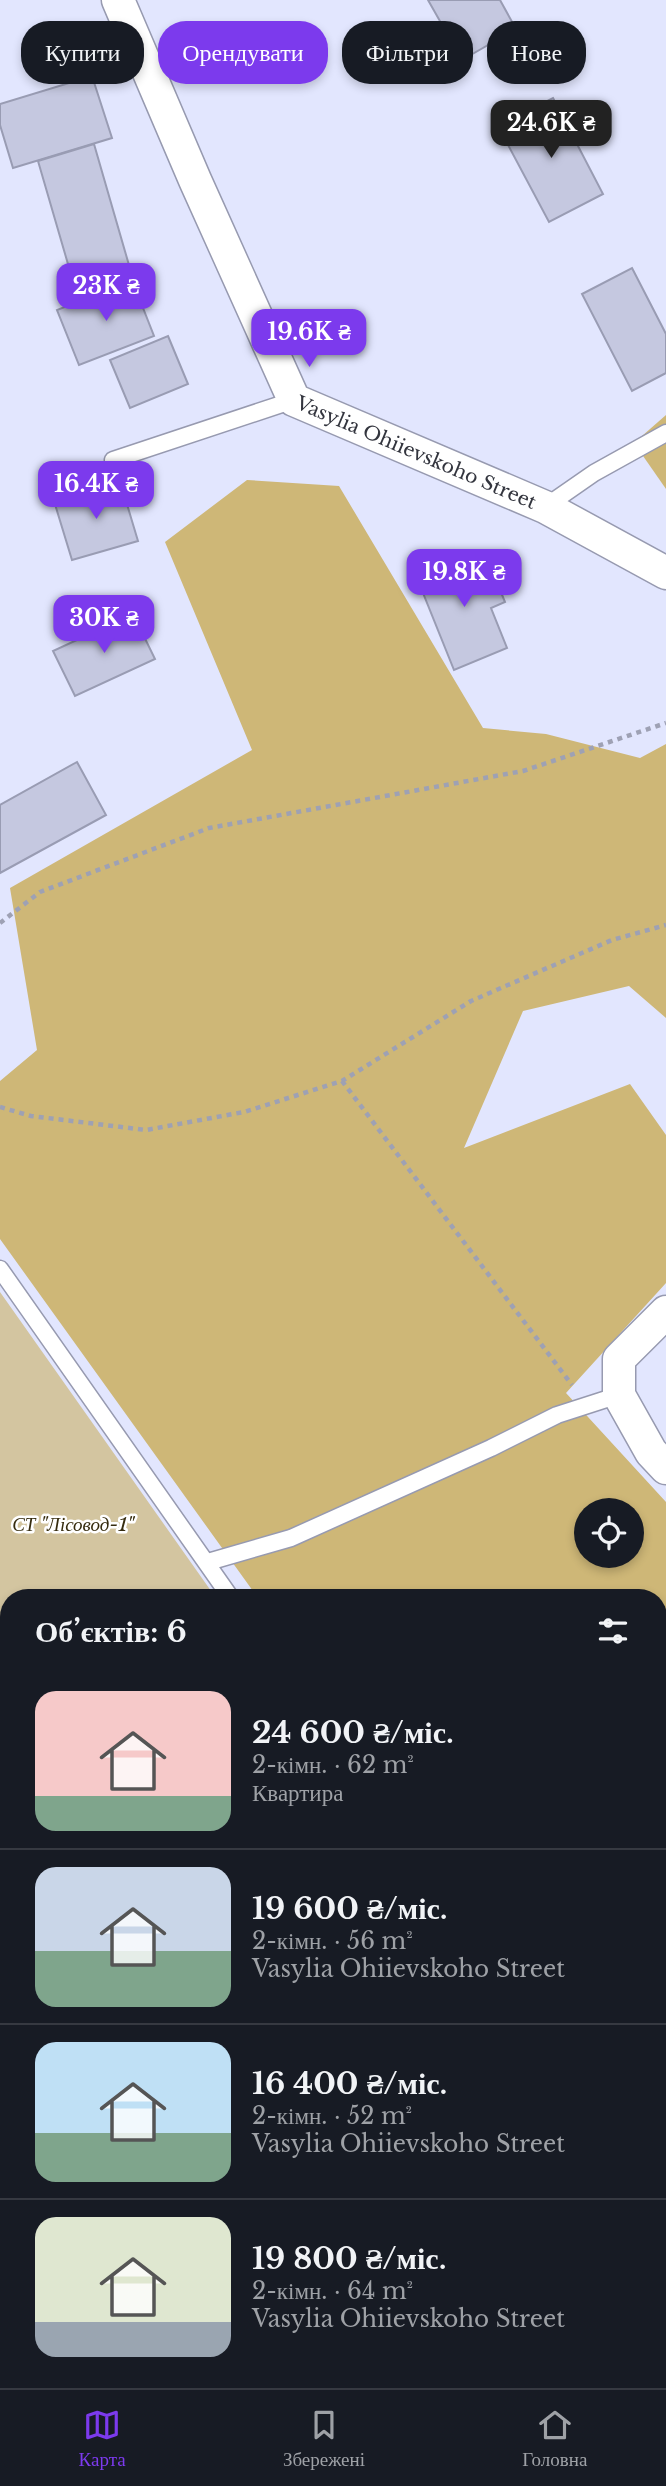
<!DOCTYPE html>
<html lang="uk">
<head>
<meta charset="utf-8">
<style>
	:root { --surface:#171b24; --page:#242831; --text:#f1f3f6; --muted:#9ea1a6; --line:#363941; --accent:#7c3aed }
	body { margin:0; font-family:"Libre Baskerville",serif; background:var(--page); color:var(--text); height:100vh; display:flex; flex-direction:column; font-size:26px; white-space:nowrap }
	* { box-sizing:border-box; margin:0 }
	p { font-size:23px; color:var(--muted) }
	.icon { flex:none; width:38px; height:38px; fill:none; stroke:currentColor; stroke-width:2; stroke-linecap:round; stroke-linejoin:round }
	.map { position:relative; flex:1; overflow:hidden }
	.panel { position:absolute; left:0px; top:1589px; width:667px; height:800px; display:flex; flex-direction:column; background:var(--surface); border-radius:28px 28px 0 0; box-shadow:0 4px 10px #0003 }
	.panel>* { flex:none }
	.banner { position:absolute; left:21px; top:21px; width:625px; height:63px; display:flex; gap:14px }
	.controls { position:absolute; left:574px; top:1498px; display:grid; gap:14px }
	.controls a { display:grid; place-items:center; width:70px; height:70px; border-radius:50%; background:var(--surface); box-shadow:0 4px 10px #0003; font-size:35px }
	.price { position:absolute; translate:-50% -60px; padding:0 16px; border-radius:14px; background:var(--accent); color:#fff; font-size:23px; line-height:46px; filter:drop-shadow(0 2px 4px #0008) }
	.price::after { content:''; position:absolute; left:50%; top:42px; width:21px; height:16px; margin-left:-10px; background:inherit; clip-path:polygon(0 0,100% 0,50% 100%) }
	.price.current { background:#222; color:#fff }
	ul { padding:0; list-style:none }
	li { display:flex; align-items:center; gap:21px; height:175px; padding:0 35px }
	li+li { border-top:2px solid var(--line) }
	li span { display:grid; place-items:center; flex:none; width:196px; height:140px; border-radius:21px; color:#555 }
	li>.icon { margin-inline-start:auto }
	span .icon { width:84px; height:84px; fill:#fffc; stroke-width:1 }
	li b { font-size:30px }
	h2 { display:flex; justify-content:space-between; align-items:center; height:84px; padding:0 35px; font-size:30px }
	.chip { padding:0 24px; border-radius:28px; background:var(--surface); box-shadow:0 4px 10px #0003; font-size:24px; line-height:63px }
	.chip.current { background:var(--accent); color:#fff }
	.dock { display:flex; justify-content:space-around; align-items:center; height:98px; border-top:2px solid var(--line); background:var(--surface); font-size:19px; color:var(--muted) }
	.dock a { display:grid; justify-items:center; gap:4px }
	.dock .current { color:var(--accent) }
	.map>svg:first-child { display:block }
	.green { fill:#d3c5a0 }
	.forest { fill:#ceb777; fill-rule:evenodd }
	.building { fill:#c5c8e0; stroke:#999cb3; stroke-width:2 }
	.lines { fill:none; stroke-linecap:round; stroke-linejoin:round }
	.service-casing { stroke:#979ab0; stroke-width:19 }
	.minor-casing { stroke:#979ab0; stroke-width:35 }
	.path { stroke:#9ea1b4; stroke-width:4.5; stroke-dasharray:5 5; stroke-linecap:butt }
	.service { stroke:#fff; stroke-width:16 }
	.minor { stroke:#fff; stroke-width:32 }
	.labels { text-anchor:middle; dominant-baseline:central; stroke-width:5; stroke-linejoin:round; paint-order:stroke }
	.street-label { font-size:19px; fill:#33353e; stroke:#fff }
	.park-label { font-size:19px; font-style:italic; fill:#362c0f; stroke:#fff }
</style>
</head>
<body>
<div class="map">
<svg width="666" height="2388" viewBox="0 0 666 2388">
	<rect width="100%" height="100%" fill="#e2e6fe"/>
	<g class="green">
		<path d="M0,1292l216,306h-207v782h645l9,8h-663z"/>
		<path d="M658,2128l8,8v113l-8,3z"/>
	</g>
	<g class="forest">
		<path d="M666,415v74l-32,-46z"/>
		<path d="M247,480l92,6 144,242 63,6 94,24 26,-14v274l-37,-32 -106,25 -59,137 166,-64 36,51v148l-100,110 100,109v460l-8,3v-367h-400l-258,-359v-158l37,-31 -27,-162 242,-138 -87,-208zM586,1510h46v46h-46z"/>
	</g>
	<g class="building">
		<path d="M428,0h72l16,29 -54,31z"/>
		<path d="M92,76l20,62 -99,30 -13,-43v-21z"/>
		<path d="M553,98l50,96 -54,28 -51,-96z"/>
		<path d="M94,144l39,135 -56,16 -39,-134z"/>
		<path d="M632,268l34,66v39l-34,18 -50,-97z"/>
		<path d="M132,280l22,56 -75,29 -22,-55z"/>
		<path d="M168,336l20,48 -58,24 -20,-48z"/>
		<path d="M120,481l18,60 -66,19 -18,-59z"/>
		<path d="M468,552l8,21 15,-5 14,34 -14,6 16,40 -53,22 -39,-97z"/>
		<path d="M133,614l22,45 -80,37 -22,-45z"/>
		<path d="M77,762l29,53 -106,58v-68z"/>
	</g>
	<g class="lines">
		<defs>
			<g id="service">
				<path d="M113,460l181,-60"/>
				<path d="M545,507l49,-34 72,-40"/>
				<path d="M0,1269l231,329"/>
				<path d="M208,1562l83,-24 200,-90 66,-33 62,-20"/>
				<path d="M0,1954l9,2"/>
				<path d="M658,2057l8,4"/>
				<path d="M0,2359l9,-13"/>
				<path d="M462,2388l6,-8"/>
			</g>
			<g id="minor">
				<path id="s1" d="M118,0l77,180 99,220 251,107 121,66"/>
				<path d="M666,1312l-47,47v36l32,57 15,16"/>
				<path d="M658,2269l8,-3"/>
			</g>
		</defs>
		<use href="#service" class="service-casing"/>
		<use href="#minor" class="minor-casing"/>
		<g class="path">
			<path d="M0,923l40,-31 169,-64 314,-57 143,-48"/>
			<path d="M342,1081l230,304"/>
			<path d="M0,1107l31,9 115,14 98,-18 98,-31 129,-80 141,-61 54,-15"/>
			<path d="M659,2301l7,11"/>
		</g>
		<use href="#service" class="service"/>
		<use href="#minor" class="minor"/>
	</g>
	<g class="labels">
		<g class="street-label">
			<text stroke="none"><textPath href="#s1" startOffset="570">Vasylia Ohiievskoho Street</textPath></text>
		</g>
		<g class="park-label">
			<text x="73" y="1524">СТ "Лісовод-1"</text>
		</g>
	</g>
</svg>
<div class="controls">
<a><svg class="icon" aria-label="locate" viewBox="0 0 24 24"><circle cx="12" cy="12" r="6"/><path d="M12 2v4M12 18v4M2 12h4M18 12h4"/></svg></a>
</div>
<b class="price current" style="left:551px;top:160px">24.6K ₴</b>
<b class="price" style="left:106px;top:323px">23K ₴</b>
<b class="price" style="left:309px;top:369px">19.6K ₴</b>
<b class="price" style="left:96px;top:521px">16.4K ₴</b>
<b class="price" style="left:464px;top:609px">19.8K ₴</b>
<b class="price" style="left:104px;top:655px">30K ₴</b>
<div class="banner">
<a class="chip">Купити</a>
<a class="chip current">Орендувати</a>
<a class="chip">Фільтри</a>
<a class="chip">Нове</a>
</div>
<section class="panel">
<h2>Об’єктів: 6<svg class="icon" aria-label="filters" viewBox="0 0 24 24"><path d="M4 7h16M4 17h16"/><circle cx="9" cy="7" r="2"/><circle cx="15" cy="17" r="2"/></svg></h2>
<ul>
<li><span style="background:linear-gradient(#f6c9c9 75%,#7fa58c 0)"><svg class="icon" aria-label="home" viewBox="0 0 24 24"><path d="M3 11l9-7 9 7M6 9v11h12V9"/></svg></span><div><b>24 600 ₴/міс.</b><p>2-кімн. · 62 m²</p><p>Квартира</p></div></li>
<li><span style="background:linear-gradient(#c9d6e8 60%,#7fa58c 0)"><svg class="icon" aria-label="home" viewBox="0 0 24 24"><path d="M3 11l9-7 9 7M6 9v11h12V9"/></svg></span><div><b>19 600 ₴/міс.</b><p>2-кімн. · 56 m²</p><p>Vasylia Ohiievskoho Street</p></div></li>
<li><span style="background:linear-gradient(#bfe0f5 65%,#7fa58c 0)"><svg class="icon" aria-label="home" viewBox="0 0 24 24"><path d="M3 11l9-7 9 7M6 9v11h12V9"/></svg></span><div><b>16 400 ₴/міс.</b><p>2-кімн. · 52 m²</p><p>Vasylia Ohiievskoho Street</p></div></li>
<li><span style="background:linear-gradient(#dfe7d0 75%,#9aa5b1 0)"><svg class="icon" aria-label="home" viewBox="0 0 24 24"><path d="M3 11l9-7 9 7M6 9v11h12V9"/></svg></span><div><b>19 800 ₴/міс.</b><p>2-кімн. · 64 m²</p><p>Vasylia Ohiievskoho Street</p></div></li>
</ul>
</section>
</div>
<nav class="dock">
<a class="current"><svg class="icon" aria-label="map" viewBox="0 0 24 24"><path d="M3 6l6-2 6 2 6-2v14l-6 2-6-2-6 2zM9 4v14M15 6v14"/></svg>Карта</a>
<a><svg class="icon" aria-label="saved" viewBox="0 0 24 24"><path d="M7 4h10v16l-5-4-5 4z"/></svg>Збережені</a>
<a><svg class="icon" aria-label="home" viewBox="0 0 24 24"><path d="M3 11l9-7 9 7M6 9v11h12V9"/></svg>Головна</a>
</nav>
</body>
</html>
